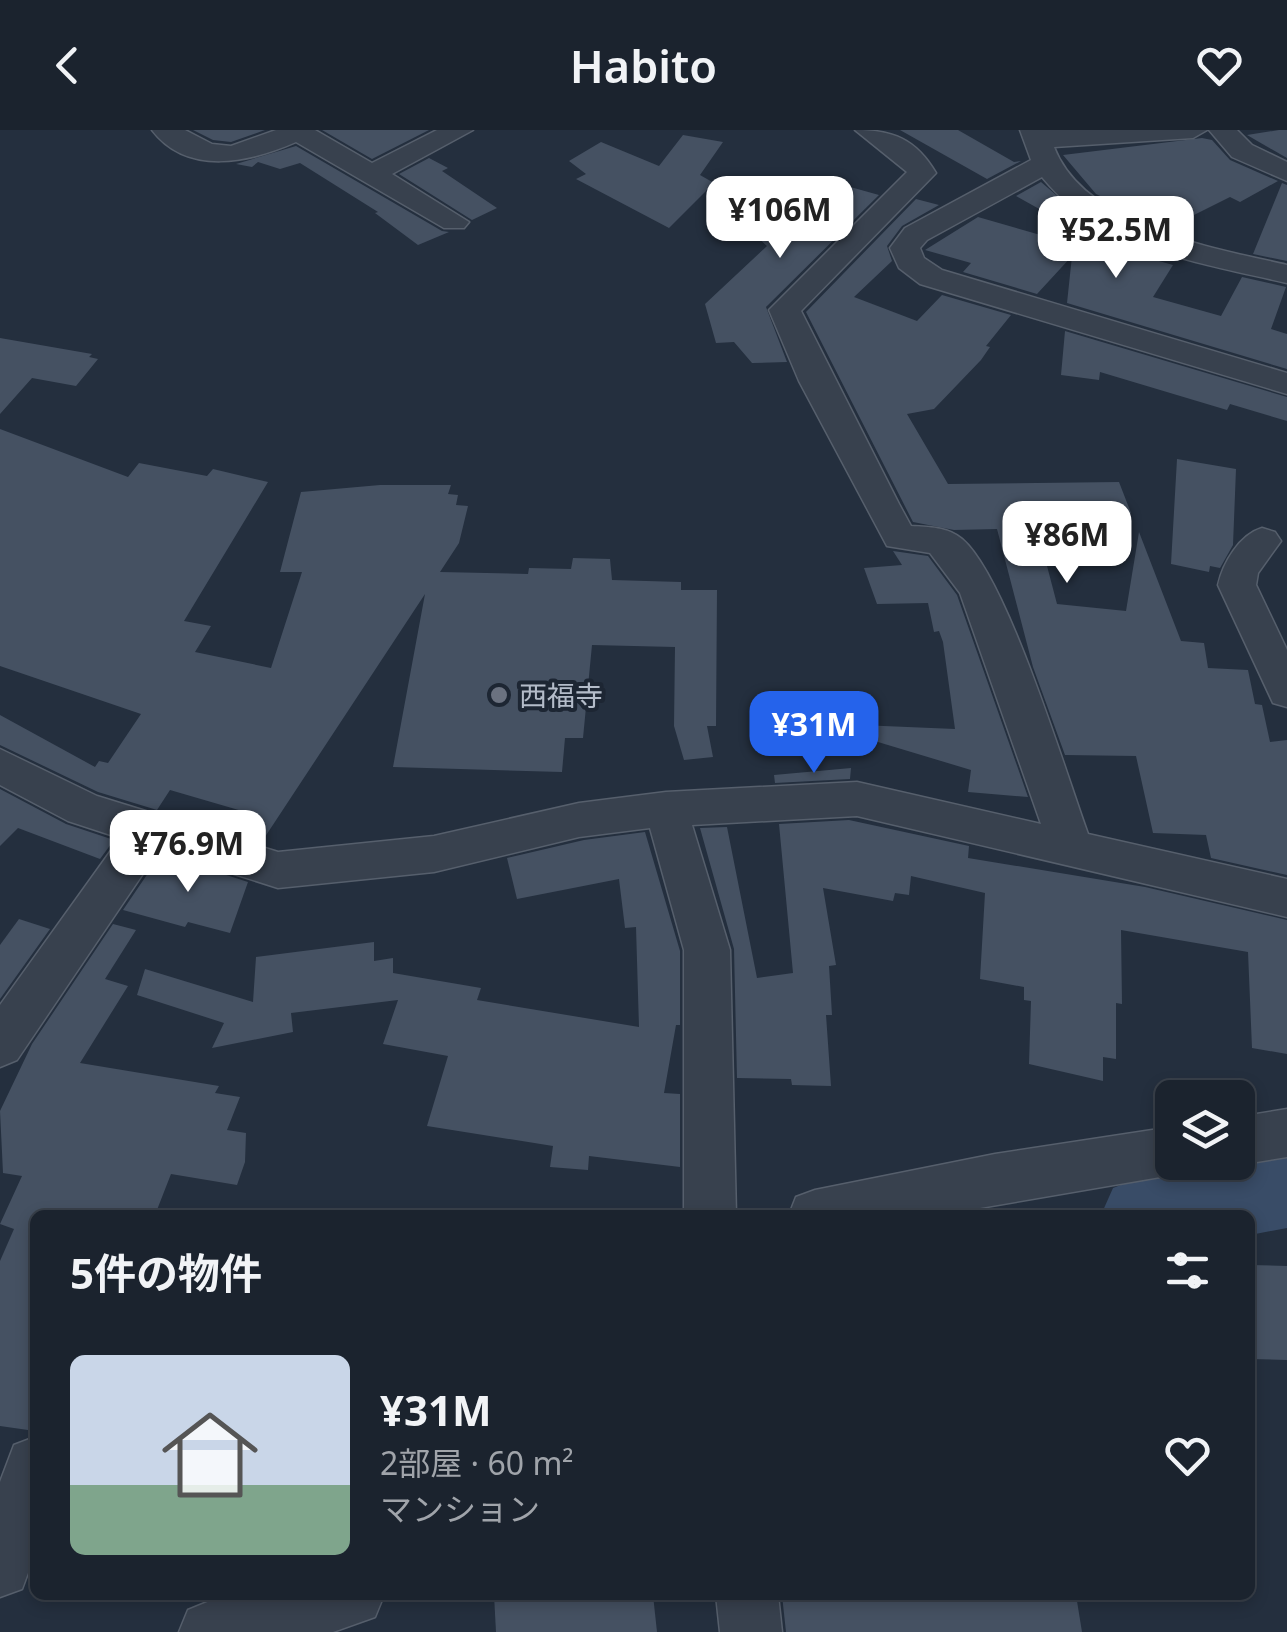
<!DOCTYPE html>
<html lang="ja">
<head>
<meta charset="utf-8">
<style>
	:root { --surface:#1b232e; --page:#242b36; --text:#f1f3f6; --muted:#a0a4aa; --line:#39404a; --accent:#2563eb }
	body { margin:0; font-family:"Noto Sans","Noto Sans JP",sans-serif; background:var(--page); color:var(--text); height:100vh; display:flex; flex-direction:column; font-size:38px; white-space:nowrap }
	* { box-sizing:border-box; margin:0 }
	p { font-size:32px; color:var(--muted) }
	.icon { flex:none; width:55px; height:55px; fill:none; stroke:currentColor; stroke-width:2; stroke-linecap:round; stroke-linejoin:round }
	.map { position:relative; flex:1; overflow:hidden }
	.panel { position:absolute; left:30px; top:1080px; width:1225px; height:390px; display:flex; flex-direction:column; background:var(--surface); border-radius:15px; box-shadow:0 5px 15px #0003,0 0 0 2px var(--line) }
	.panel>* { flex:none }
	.fabs { position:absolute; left:1155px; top:950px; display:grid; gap:20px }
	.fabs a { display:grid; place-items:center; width:100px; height:100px; border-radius:15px; background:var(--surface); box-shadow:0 5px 15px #0003,0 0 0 2px var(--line); font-size:50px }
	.price { position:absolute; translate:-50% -85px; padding:0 22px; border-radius:20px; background:#fff; color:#222; font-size:32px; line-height:65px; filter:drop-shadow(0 2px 5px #0008) }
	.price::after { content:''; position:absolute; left:50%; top:60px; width:30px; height:22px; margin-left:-15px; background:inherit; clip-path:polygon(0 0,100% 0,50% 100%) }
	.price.on { background:var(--accent); color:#fff }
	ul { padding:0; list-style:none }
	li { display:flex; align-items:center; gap:30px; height:250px; padding:0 40px }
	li+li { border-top:2px solid var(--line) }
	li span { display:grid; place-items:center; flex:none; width:280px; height:200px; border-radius:15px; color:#555 }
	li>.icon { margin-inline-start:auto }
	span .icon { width:120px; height:120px; fill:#fffc; stroke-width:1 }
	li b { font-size:42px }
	h2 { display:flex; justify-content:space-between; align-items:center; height:120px; padding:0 40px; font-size:42px }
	header { display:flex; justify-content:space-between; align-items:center; height:130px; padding:0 40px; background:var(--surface); font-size:45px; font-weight:600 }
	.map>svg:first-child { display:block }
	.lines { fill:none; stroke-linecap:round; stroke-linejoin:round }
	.river { fill:#394c67; fill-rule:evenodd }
	.building { fill:#455162 }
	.minor-casing { stroke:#565f6c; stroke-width:3 }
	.minor { fill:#38414e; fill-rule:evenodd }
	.worship-dot { fill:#6b7280; stroke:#1d2633; stroke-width:4 }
	.labels { text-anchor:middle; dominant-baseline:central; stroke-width:8; stroke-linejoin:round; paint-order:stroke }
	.poi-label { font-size:28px; fill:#b4bcc9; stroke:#1d2633; text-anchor:start }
</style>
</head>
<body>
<header><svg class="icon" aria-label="back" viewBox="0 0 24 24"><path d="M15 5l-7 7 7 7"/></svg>Habito<svg class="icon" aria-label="heart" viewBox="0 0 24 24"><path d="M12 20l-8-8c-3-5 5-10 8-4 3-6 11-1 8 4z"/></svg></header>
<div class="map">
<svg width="1287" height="1502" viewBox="0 0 1287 1502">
	<rect width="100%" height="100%" fill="#242f3e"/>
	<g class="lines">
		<path class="river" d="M1287,1024v74l-37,7v-20h-149l12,-27 28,-11z"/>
	</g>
	<g class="building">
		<path d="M193,0h72l-34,12 -18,-2z"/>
		<path d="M322,0h107l-57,29z"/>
		<path d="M900,0h58l56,32 7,-1 -34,18z"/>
		<path d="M1279,0h8v28l-40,-23z"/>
		<path d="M683,5l40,7 -23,33 14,8 -45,45 -93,-49 10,-5 -17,-13 32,-19 58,24z"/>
		<path d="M1202,8l10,2 18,20 48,21 -38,21 -10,-5 -64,32 -70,-35 -33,-39z"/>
		<path d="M296,16l146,85 7,1 -31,13 -43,-32 3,-1 -78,-49 -20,6 -22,-7 -6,5 -16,-3z"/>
		<path d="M429,28l19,10 -6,3 55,37 -25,12 -73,-46z"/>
		<path d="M811,46l68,19 -113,112 21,55 -35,1 -18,-21 -18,1 -11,-39 62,-58 -36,-33 57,-16z"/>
		<path d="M1041,52l49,42 44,22 -10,5 49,14 -20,32 68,19 21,-39 44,10 -15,42 16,5v35l-220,-66 5,-47 -35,38 -74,-22 8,-9 -46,-13 53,-33 108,31 5,-10 -75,-42z"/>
		<path d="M1282,53l5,2v76l-34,-7z"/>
		<path d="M916,69l23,6 -37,21 -15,20 5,15 -38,36 63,24 25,-26 69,20 -25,31 4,1 -9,13 -47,49 -27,5 41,70 171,-2 12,31 -51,11h-44l21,80 69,7 13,-79 42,109 23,2 4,25 40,2 7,34 7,1 8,37 17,-2v135l-76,-17 -5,-23 -53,-2 -17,-77 -71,-1 -32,-88 -36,-138 -43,1 -41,-8 -107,-210z"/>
		<path d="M1065,201l222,66v24l-57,-17 -3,6 -127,-38 -1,8 -38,-5z"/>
		<path d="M0,208l92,16 -3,3 9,2 -22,27 -44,-8 -32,36z"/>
		<path d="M0,299l128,48 11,-14 68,13 6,-7 55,13 -84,139 27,5 -16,26 76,16 31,-96h-22l21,-80 79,-7h71l-3,9 10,1 -2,10 12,1 -9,37 -19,29 88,2 1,-6 42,1 2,-11 37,1 2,21 69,2v8h36l-1,136h-9l6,31 -29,3 -10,-34 1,-79 -83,-2 -9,93h-18l-3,34 -169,-5 32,-173 -164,249 -33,-10 14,-22 -72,-21 -13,20 -59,-18 -98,-47v-30l95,52 4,-6 9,2 33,-49 -141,-48z"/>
		<path d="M1177,329l59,10 -3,76 -13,23 -10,-2 -1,6 -38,-8z"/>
		<path d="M893,421l35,5 29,39 71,202 -60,-5 3,-22 -113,-34 2,-11 95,4 -12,-87 -4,-11 -5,1 -6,-29 -51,1 -13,-36 38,-3z"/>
		<path d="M851,638l-1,11 -75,4 -1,-8z"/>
		<path d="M0,659l66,35 48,16 -14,19 -82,-31 -18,18z"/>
		<path d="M849,690l120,26 -1,12 177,29 142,33v134l-35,-6 -4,-96 -127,-22 1,74 -6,-1v56l-13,-2v24l-74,-17 2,-63 -7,-1v-13l-44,-8 5,-86 -74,-17 -2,19 -14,-2 -2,8 -70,-13 13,77 -7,1 3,49h-6l5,71 -39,-1 -1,-6 -54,-1 -3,-129 -34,-121 27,-1 30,151 36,-5 -14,-149z"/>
		<path d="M645,702l35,119v74h-4l-12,68 16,1v73l-91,-11 -1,14 -38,-3 3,-21 -126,-20 21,-70 -65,-12 15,-44 -107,13 2,19 -81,16 12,-25 -87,-28 8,-26 108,33 3,-45 118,-15v19l19,-3v15l88,15 -4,12 162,27 -3,-100 -11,1 -6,-49 -102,20 -10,-41 77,-18z"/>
		<path d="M161,724l87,28 -18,51 -42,-11 -3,5 -62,-17z"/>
		<path d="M19,789l31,10 -50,70v-54z"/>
		<path d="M113,794l23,6 -31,49 23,7 -48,77 139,23 -4,7 25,4 -13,33 19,3 -1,29 -8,23 -66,-11 -16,41h-120v216l-35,-5v-165l14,-32 -14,-5 22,-48 -19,-3 -3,-62 32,-67z"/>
		<path d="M1250,1135l37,1v94l-37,-1z"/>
		<path d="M494,1465h159l4,37h-161z"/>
		<path d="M782,1465h294l6,37h-296z"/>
	</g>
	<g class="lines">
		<defs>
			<g id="minor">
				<path d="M152,0h33l27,14 19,2 45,-16h39l57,33 65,-33h36l-81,44 77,48 -5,6h-20l-148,-86c-45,20 -108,35 -144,-12z"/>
				<path d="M855,0c38,0 61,9 81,43l-135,138 98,193 12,22c18,1 37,1 51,13 45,38 103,232 126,295l199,45v38l-430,-101 -165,9 38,125 6,265h-52v-265l-34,-122 -71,9 -145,35 -156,16 -119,-38 -142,210 -17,7v-62l120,-167 -52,-17 -68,-36v-36l97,47 181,56 156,-16 145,-33 87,-11 191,-10 184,42 -81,-231 -30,-40 -43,-7 -88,-165 -30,-71 138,-138z"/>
				<path d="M1020,0h187l-14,8 -139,9c31,80 160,101 233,118v18c-86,-20 -187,-34 -245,-106l-115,63 -7,8 4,10 18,12 345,103v21l-367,-110 -21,-16 -9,-20 15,-20 126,-68z"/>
				<path d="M1209,0h28l15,15 35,17v19l-55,-24z"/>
				<path d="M1262,398l13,4 6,9 -23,32 -2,12 31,65v57l-14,-4 -55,-118c5,-22 21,-50 44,-57z"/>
				<path d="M1287,979v48l-49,8 -6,-3h6v-45z"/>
				<path d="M1172,997v35h21l-21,13 -233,40h-150l7,-18 19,-7 180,-36z"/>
				<path d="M35,1307v117l-13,35 -22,8v-115l14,-37z"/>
				<path d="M252,1465h132l-9,22 -42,15h-154l9,-22 22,-9z"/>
				<path d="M716,1465h62l4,37h-62z"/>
			</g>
		</defs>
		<use href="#minor" class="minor-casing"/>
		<use href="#minor" class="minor"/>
	</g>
	<circle class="worship-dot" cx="499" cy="565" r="10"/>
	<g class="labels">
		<g class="poi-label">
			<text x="519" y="565">西福寺</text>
		</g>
	</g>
</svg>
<div class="fabs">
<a><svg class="icon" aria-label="layers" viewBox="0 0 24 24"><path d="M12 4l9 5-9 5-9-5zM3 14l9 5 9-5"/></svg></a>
</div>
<b class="price" style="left:780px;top:131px">¥106M</b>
<b class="price" style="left:1116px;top:151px">¥52.5M</b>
<b class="price" style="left:1067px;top:456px">¥86M</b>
<b class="price on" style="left:814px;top:646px">¥31M</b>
<b class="price" style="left:188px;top:765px">¥76.9M</b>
<section class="panel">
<h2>5件の物件<svg class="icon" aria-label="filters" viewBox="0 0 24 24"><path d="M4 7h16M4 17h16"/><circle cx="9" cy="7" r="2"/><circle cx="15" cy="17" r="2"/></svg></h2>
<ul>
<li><span style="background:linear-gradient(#c9d6e8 65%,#7fa58c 0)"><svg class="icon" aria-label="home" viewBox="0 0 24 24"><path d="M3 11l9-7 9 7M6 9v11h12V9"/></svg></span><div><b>¥31M</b><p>2部屋 · 60 m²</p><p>マンション</p></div><svg class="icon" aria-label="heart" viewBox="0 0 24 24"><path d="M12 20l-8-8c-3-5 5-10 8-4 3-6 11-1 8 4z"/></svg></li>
</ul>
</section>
</div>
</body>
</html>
